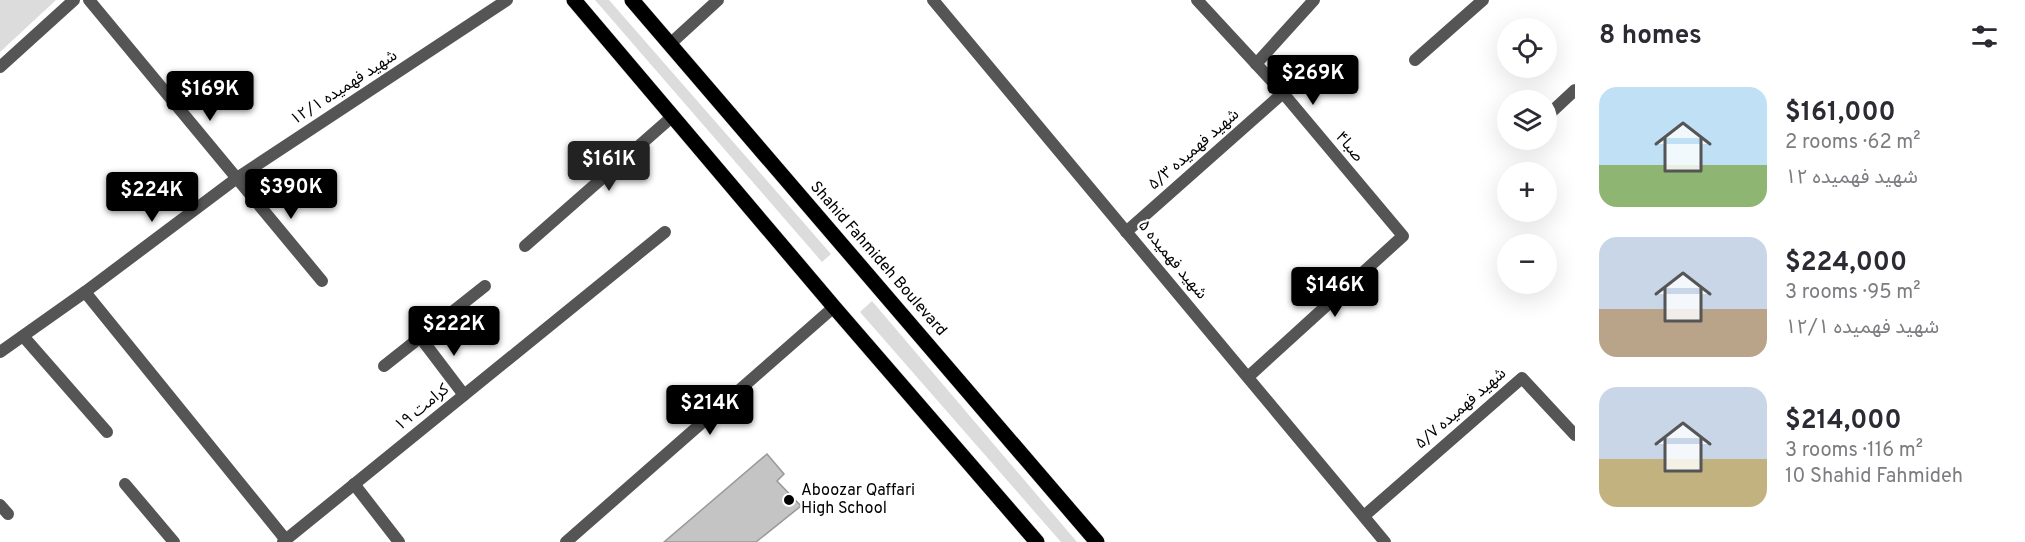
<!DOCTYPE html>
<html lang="en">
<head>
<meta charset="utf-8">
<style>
	:root { --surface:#fff; --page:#f2f2f3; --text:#2b2b33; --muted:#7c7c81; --accent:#000 }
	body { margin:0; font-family:Overpass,"Noto Sans Arabic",sans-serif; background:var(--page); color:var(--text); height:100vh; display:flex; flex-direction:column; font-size:22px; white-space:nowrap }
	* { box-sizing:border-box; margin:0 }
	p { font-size:20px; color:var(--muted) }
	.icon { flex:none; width:33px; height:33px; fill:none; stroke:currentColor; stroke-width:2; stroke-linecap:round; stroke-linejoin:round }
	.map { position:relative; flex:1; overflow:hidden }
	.sheet { display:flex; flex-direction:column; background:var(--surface); width:450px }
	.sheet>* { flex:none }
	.fabs { position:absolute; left:1497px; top:18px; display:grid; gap:12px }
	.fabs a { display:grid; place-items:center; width:60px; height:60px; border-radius:50%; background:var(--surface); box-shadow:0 6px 24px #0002; font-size:30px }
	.price { position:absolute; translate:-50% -51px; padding:0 14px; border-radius:6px; background:var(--accent); color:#fff; font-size:20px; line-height:39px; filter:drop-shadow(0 2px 3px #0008) }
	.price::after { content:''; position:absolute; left:50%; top:36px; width:18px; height:14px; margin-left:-9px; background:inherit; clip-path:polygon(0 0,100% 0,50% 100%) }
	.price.current { background:#222; color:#fff }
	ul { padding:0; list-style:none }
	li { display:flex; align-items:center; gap:18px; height:150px; padding:0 24px }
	li span { display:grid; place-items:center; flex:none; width:168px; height:120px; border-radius:18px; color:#555 }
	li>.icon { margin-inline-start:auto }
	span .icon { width:72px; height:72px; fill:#fffc; stroke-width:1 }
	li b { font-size:26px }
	h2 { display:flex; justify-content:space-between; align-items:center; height:72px; padding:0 24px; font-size:26px }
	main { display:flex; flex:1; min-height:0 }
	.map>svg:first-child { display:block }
	.green { fill:#dcdcdc }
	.building { fill:#c4c4c4; stroke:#999; stroke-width:1.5 }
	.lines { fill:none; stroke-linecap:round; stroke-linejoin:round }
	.primary-casing { stroke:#dbdbdb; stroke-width:16 }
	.street { stroke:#555; stroke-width:12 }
	.primary { stroke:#000; stroke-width:15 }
	.poi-dot { fill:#000; stroke:#fff; stroke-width:2 }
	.labels { text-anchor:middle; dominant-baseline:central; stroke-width:4.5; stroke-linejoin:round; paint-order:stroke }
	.street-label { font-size:16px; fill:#000; stroke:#fff }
	.poi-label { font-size:16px; fill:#000; stroke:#fff; text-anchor:start }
</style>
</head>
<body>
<main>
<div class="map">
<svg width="1575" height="542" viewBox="0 0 1575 542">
	<rect width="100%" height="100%" fill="#fff"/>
	<g class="green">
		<path d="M0,0h56l-56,52z"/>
		<path d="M595,0h14l222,254 -9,8z"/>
		<path d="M872,301l205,241h-16l-201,-230z"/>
	</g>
	<path class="building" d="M767,454l17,20 -7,7 24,25 -45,36h-92z"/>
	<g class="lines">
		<defs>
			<g id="primary">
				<path d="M574,0l260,307 203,235"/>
				<path d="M632,0l465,542"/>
			</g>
		</defs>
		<use href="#primary" class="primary-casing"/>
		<g class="street">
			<path d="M89,0l233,281"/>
			<path d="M933,0l452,542"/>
			<path d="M1197,0l86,93 120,143 -155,141"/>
			<path d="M670,44l48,-44"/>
			<path d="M1415,60l68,-60"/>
			<path d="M1256,64l58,-64"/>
			<path d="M0,67l74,-67"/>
			<path d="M1546,117l29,-27"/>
			<path d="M1126,232l157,-139"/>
			<path d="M525,246l148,-130"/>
			<path d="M85,292l201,248"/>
			<path d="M23,336l84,96"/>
			<path d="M420,337l44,58"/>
			<path d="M0,352l85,-60 152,-114 270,-178"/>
			<path d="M384,366l101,-80"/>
			<path d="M125,484l49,58"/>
			<path d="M354,484l45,58"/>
			<path d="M0,505l8,9"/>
			<path d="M1364,516l158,-138 53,57"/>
			<path d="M283,542l382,-310"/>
			<path d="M566,542l268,-235"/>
		</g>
		<use href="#primary" class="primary"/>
	</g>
	<circle class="poi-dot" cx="789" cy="500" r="6"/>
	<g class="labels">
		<g class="street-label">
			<text transform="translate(344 88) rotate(-33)">شهید فهمیده ۱۲/۱</text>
			<text transform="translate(1349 147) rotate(50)">صبا۴</text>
			<text transform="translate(1194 150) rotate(-41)">شهید فهمیده ۵/۳</text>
			<text transform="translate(878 259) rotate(49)">Shahid Fahmideh Boulevard</text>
			<text transform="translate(1172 260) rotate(50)">شهید فهمیده ۵</text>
			<text transform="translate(422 408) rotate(-39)">کرامت ۱۹</text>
			<text transform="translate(1461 409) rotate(-41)">شهید فهمیده ۵/۷</text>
		</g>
		<g class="poi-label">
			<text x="801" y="491">Aboozar Qaffari<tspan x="801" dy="18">High School</tspan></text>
		</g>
	</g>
</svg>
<div class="fabs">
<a><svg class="icon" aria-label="locate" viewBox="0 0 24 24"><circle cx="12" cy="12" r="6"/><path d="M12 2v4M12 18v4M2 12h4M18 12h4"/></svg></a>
<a><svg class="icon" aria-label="layers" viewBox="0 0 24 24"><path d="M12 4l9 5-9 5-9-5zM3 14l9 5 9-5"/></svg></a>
<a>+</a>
<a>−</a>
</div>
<b class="price" style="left:1313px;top:106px">$269K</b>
<b class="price" style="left:210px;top:122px">$169K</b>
<b class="price current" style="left:609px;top:192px">$161K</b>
<b class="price" style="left:291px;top:220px">$390K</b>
<b class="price" style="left:152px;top:223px">$224K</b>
<b class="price" style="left:1335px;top:318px">$146K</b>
<b class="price" style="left:454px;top:357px">$222K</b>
<b class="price" style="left:710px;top:436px">$214K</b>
</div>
<section class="sheet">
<h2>8 homes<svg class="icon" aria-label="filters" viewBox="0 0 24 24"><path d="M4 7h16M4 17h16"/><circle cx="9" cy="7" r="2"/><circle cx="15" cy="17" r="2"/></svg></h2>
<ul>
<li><span style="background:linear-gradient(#bfe0f5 65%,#8fb573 0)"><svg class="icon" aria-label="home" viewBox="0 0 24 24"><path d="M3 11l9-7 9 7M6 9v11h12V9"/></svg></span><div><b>$161,000</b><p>2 rooms · 62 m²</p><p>شهید فهمیده ۱۲</p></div></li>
<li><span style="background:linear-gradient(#c9d6e8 60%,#b9a48a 0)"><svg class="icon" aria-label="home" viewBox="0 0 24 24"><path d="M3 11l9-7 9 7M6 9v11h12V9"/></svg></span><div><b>$224,000</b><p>3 rooms · 95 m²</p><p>شهید فهمیده ۱۲/۱</p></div></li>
<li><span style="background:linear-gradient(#c9d6e8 60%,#c2b280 0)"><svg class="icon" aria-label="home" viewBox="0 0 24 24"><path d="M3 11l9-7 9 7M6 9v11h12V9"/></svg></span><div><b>$214,000</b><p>3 rooms · 116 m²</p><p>10 Shahid Fahmideh</p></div></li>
</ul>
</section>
</main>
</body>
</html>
